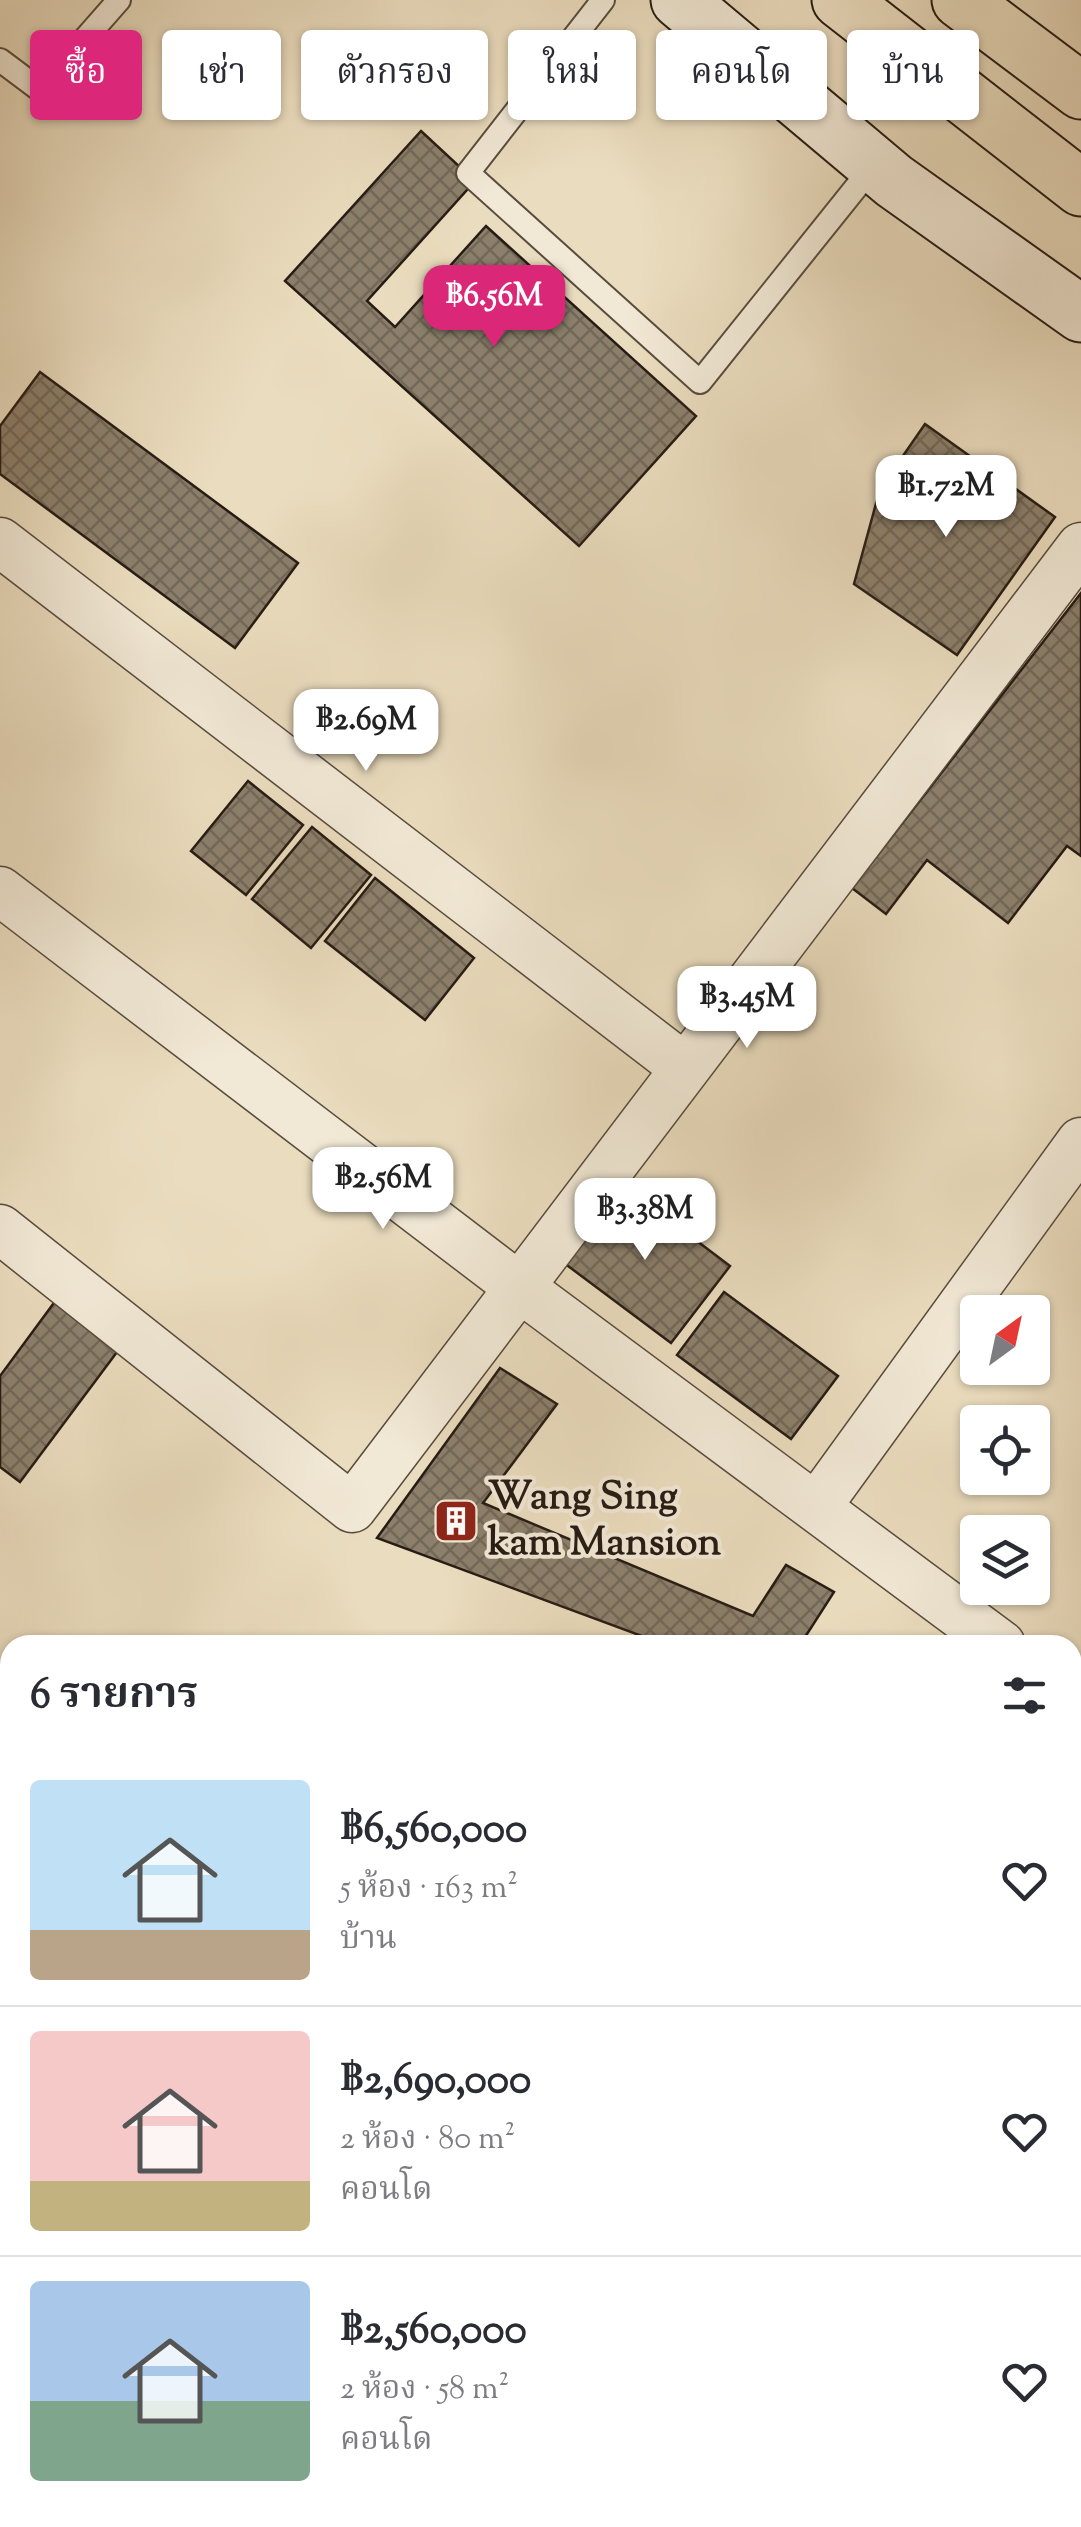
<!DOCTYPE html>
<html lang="th">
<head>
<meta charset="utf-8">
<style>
	:root { --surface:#fff; --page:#f2f2f3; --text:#2b2b33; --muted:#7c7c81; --line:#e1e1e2; --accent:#db2777 }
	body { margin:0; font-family:"Sorts Mill Goudy","Noto Serif Thai",serif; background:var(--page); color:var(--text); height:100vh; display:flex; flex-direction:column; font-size:38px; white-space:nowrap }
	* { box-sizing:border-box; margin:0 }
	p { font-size:32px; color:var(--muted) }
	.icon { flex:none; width:55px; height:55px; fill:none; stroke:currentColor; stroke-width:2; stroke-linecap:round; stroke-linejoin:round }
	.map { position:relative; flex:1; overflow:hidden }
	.side { position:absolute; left:0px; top:1635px; width:1082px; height:892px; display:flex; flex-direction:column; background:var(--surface); border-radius:30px 30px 0 0; box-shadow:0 2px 8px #0004 }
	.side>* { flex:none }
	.hud { position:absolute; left:30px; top:30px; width:1022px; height:90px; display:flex; gap:20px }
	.needle { width:65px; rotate:33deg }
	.buttons { position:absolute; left:960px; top:1295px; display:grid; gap:20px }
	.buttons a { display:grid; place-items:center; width:90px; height:90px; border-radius:10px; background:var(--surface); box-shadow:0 2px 8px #0004; font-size:50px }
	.price { position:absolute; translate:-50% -85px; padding:0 22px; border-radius:20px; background:#fff; color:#222; font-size:32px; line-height:65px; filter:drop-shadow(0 2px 5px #0008) }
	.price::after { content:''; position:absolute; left:50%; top:60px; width:30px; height:22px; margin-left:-15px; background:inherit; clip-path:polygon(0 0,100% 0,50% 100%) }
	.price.selected { background:var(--accent); color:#fff }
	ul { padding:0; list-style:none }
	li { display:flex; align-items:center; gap:30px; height:250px; padding:0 30px }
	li+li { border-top:2px solid var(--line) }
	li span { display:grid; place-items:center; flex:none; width:280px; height:200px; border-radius:10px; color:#555 }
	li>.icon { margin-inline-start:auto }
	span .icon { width:120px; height:120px; fill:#fffc; stroke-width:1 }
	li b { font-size:42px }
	h2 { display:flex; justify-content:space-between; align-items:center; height:120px; padding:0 30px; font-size:42px }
	.chip { padding:0 35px; border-radius:10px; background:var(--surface); box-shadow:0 2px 8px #0004; font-size:35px; line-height:90px }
	.chip.selected { background:var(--accent); color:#fff }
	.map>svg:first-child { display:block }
	.building { fill:url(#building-cross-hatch); stroke:#271c14; stroke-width:2.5 }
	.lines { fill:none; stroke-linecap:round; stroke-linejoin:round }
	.lane-casing { stroke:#584c3e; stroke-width:26 }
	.street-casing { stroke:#584c3e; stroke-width:51 }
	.secondary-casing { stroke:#271c14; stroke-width:59 }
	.highway-casing { stroke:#271c14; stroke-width:59 }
	.lane { stroke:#f1e8d5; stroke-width:22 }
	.street { stroke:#f1e8d5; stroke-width:48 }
	.secondary { stroke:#f1e8d5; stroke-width:55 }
	.highway { stroke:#eadcbe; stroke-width:55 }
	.labels { text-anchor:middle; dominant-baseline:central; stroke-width:8; stroke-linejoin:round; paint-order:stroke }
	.poi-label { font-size:40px; font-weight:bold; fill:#271c14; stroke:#f1e8d5; text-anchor:start }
</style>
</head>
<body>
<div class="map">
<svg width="1081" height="2527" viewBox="0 0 1081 2527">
	<defs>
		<pattern id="building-cross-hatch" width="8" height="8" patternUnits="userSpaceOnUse" patternTransform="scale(2.5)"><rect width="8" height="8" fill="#8c806c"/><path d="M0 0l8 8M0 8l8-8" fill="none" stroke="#726858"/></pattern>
	</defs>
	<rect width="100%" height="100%" fill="#eadcbe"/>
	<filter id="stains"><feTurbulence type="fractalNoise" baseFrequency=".002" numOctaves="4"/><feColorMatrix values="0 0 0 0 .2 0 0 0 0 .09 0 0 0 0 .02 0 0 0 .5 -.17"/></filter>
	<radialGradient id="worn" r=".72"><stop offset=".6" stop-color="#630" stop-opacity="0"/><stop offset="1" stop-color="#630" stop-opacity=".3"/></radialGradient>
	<g class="building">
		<path d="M421,131l54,50 -108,120 28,26 91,-101 210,190 -117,130 -294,-265z"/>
		<path d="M40,372l258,191 -63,85 -235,-174v-48z"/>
		<path d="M925,424l130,93 -98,138 -103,-71 26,-95z"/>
		<path d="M1081,593v263l-14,-10 -59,77 -81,-63 -41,54 -34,-26z"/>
		<path d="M248,781l55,44 -57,70 -55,-44z"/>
		<path d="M312,827l59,48 -60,73 -59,-49z"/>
		<path d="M375,878l99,80 -49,62 -100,-79z"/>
		<path d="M619,1182l111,84 -59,77 -111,-83z"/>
		<path d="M724,1292l114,84 -47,63 -114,-84z"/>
		<path d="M56,1300l64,48 -100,134 -20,-15v-91z"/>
		<path d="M500,1368l57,36 -74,99 270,113 33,-51 48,27 -34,53h-134l-289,-107z"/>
		<path d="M217,2518h156l-6,9h-156z"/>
		<path d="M541,2518h56l16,9h-78z"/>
	</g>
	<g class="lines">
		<defs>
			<g id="lane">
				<path d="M603,0l-135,173 232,209 174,-217"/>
				<path d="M0,60l40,30 79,-90"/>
			</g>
			<g id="street">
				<path d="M0,542l685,526"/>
				<path d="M0,891l519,396 482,358"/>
				<path d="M0,1229l352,279 729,-961"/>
				<path d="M817,1506l264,-364"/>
				<path d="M1072,1699l9,6"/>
				<path d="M0,1984l10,1"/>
				<path d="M491,2527l5,-9"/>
			</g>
			<path id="secondary" d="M679,0l215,181 187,133"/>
			<g id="highway">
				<path d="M840,0l241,188"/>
				<path d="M960,0l121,91"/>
			</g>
		</defs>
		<use href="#lane" class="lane-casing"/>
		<use href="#street" class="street-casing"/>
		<use href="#secondary" class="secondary-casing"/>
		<use href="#highway" class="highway-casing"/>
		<use href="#lane" class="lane"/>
		<use href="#street" class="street"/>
		<use href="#secondary" class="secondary"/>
		<use href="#highway" class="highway"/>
	</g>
	<defs>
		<symbol id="building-square" viewBox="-11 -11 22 22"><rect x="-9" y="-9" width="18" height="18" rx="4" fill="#8f2418" stroke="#f1e8d5"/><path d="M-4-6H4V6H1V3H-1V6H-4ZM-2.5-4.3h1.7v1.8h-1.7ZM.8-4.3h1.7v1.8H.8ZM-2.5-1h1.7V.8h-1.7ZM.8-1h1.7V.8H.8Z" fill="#fff"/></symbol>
	</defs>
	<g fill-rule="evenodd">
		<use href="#building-square" x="431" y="1496" width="50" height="50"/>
	</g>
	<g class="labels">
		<g class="poi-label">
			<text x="488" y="1498">Wang Sing<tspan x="488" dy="46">kam Mansion</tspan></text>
		</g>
	</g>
	<rect width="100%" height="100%" filter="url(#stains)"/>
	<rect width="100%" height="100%" fill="url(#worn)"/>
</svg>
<div class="buttons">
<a><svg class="needle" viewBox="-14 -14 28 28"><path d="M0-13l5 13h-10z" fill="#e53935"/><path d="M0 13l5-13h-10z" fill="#7c7c81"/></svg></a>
<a><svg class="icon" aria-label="locate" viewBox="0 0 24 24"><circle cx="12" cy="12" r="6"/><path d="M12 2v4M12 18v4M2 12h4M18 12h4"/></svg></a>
<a><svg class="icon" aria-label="layers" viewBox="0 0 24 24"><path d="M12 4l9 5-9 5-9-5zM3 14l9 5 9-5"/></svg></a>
</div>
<b class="price selected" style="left:494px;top:350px">฿6.56M</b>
<b class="price" style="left:946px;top:540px">฿1.72M</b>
<b class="price" style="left:366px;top:774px">฿2.69M</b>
<b class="price" style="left:747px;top:1051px">฿3.45M</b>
<b class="price" style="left:383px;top:1232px">฿2.56M</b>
<b class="price" style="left:645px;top:1263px">฿3.38M</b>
<div class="hud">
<a class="chip selected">ซื้อ</a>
<a class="chip">เช่า</a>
<a class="chip">ตัวกรอง</a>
<a class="chip">ใหม่</a>
<a class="chip">คอนโด</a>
<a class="chip">บ้าน</a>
</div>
<section class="side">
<h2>6 รายการ<svg class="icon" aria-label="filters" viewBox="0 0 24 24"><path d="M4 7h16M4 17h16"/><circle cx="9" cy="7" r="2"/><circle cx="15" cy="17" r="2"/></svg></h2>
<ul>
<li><span style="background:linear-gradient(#bfe0f5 75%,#b9a48a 0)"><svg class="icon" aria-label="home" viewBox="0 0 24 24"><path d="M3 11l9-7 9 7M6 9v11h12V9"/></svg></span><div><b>฿6,560,000</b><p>5 ห้อง · 163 m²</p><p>บ้าน</p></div><svg class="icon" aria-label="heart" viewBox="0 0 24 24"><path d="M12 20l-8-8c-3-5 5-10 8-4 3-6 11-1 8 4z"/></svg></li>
<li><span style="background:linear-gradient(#f6c9c9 75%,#c2b280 0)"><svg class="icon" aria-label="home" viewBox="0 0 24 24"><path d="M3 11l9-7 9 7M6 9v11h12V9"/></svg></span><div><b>฿2,690,000</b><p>2 ห้อง · 80 m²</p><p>คอนโด</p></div><svg class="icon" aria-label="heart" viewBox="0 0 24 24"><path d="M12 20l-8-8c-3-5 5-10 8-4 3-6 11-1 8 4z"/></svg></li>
<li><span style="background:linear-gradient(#a9c7e8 60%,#7fa58c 0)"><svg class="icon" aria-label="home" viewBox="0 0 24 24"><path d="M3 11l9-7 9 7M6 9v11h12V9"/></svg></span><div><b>฿2,560,000</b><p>2 ห้อง · 58 m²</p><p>คอนโด</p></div><svg class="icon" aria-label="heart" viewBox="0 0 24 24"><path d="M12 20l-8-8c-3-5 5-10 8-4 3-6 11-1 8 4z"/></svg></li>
</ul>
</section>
</div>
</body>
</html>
